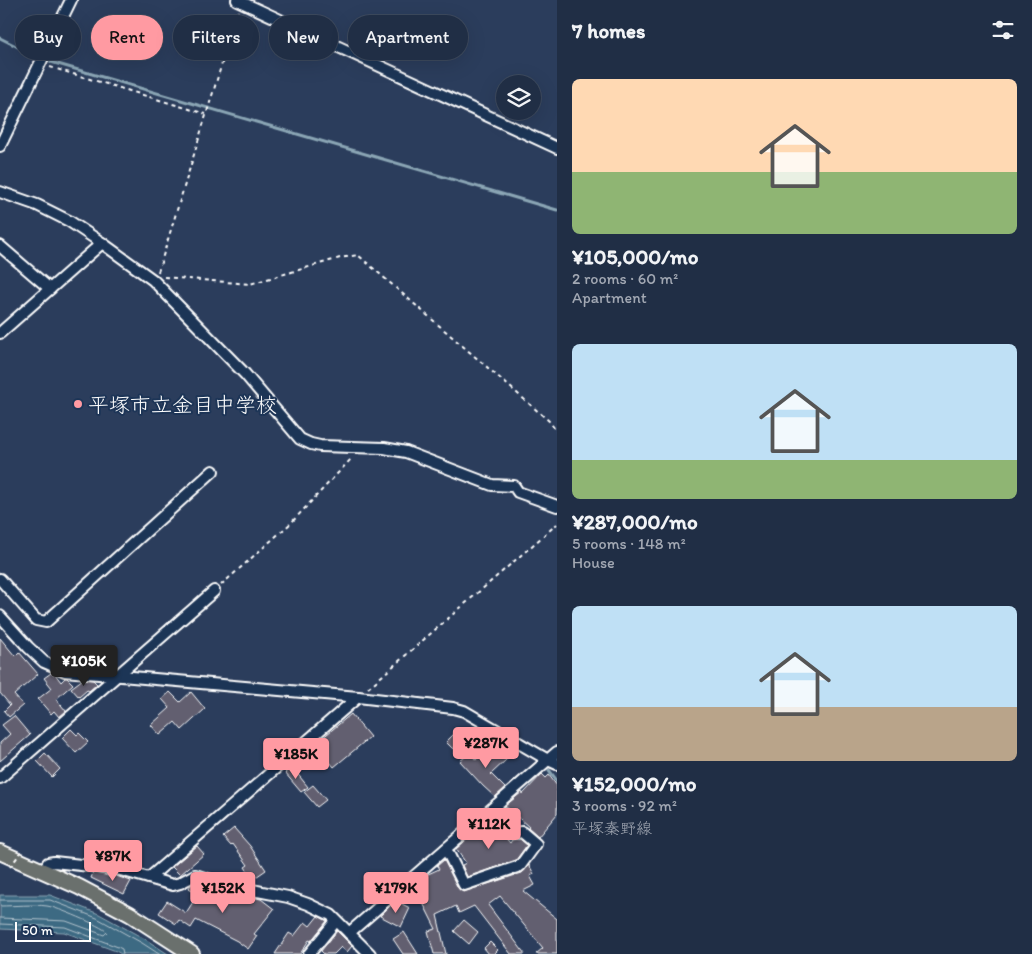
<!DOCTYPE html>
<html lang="en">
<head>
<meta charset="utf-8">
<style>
	:root { --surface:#202e45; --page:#28364c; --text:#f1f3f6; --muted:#a2a8b3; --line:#3d4a5e; --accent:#ff9aa2 }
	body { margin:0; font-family:Itim,"Klee One",sans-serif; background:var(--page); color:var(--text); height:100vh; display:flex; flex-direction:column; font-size:19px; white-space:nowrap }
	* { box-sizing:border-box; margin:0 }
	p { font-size:16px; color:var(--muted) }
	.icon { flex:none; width:28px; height:28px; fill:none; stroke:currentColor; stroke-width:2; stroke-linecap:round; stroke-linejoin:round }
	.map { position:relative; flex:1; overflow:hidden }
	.sheet { display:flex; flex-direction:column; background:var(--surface); width:475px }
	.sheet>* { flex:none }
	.guide { position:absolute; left:15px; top:15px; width:466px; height:45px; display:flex; gap:10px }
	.fabs { position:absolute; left:496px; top:75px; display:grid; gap:10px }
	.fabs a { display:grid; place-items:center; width:45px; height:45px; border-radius:50%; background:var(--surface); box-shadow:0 5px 20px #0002,0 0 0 1px var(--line); font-size:25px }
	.scale { position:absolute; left:15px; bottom:12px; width:76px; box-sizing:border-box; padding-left:5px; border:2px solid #fff; border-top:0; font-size:14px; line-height:18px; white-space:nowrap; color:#fff; -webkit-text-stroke:4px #1d3557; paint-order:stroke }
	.price { position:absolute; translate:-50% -42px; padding:0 11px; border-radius:5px; background:var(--accent); color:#111; font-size:16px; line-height:32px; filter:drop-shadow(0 1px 2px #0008) }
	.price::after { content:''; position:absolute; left:50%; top:30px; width:15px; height:11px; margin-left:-8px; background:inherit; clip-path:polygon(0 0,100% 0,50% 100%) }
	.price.selected { background:#222; color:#fff }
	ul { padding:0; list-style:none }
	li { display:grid; align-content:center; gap:10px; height:265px; padding:0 15px }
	li span { display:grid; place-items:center; height:155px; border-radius:8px; color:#555 }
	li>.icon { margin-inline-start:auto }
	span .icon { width:90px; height:90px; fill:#fffc; stroke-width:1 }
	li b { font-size:21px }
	h2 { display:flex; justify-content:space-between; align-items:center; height:60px; padding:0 15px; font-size:21px }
	.tag { padding:0 18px; border-radius:22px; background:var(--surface); box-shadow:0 5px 20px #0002,0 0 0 1px var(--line); font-size:18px; line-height:45px }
	.tag.selected { background:var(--accent); color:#111 }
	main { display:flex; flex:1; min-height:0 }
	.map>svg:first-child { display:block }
	.water { fill:#3e6a83; stroke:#8ba6b5 }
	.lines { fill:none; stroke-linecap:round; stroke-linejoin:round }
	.shore { stroke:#b2c3cd; stroke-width:1 }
	.stream { stroke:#8ba6b5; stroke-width:3 }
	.building { fill:#625e6f; stroke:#fff }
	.minor-casing { stroke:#fff; stroke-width:14 }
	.major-casing { stroke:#fff; stroke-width:18 }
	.path { stroke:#fff; stroke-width:2; stroke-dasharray:4 4; stroke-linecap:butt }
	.minor { stroke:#1d3557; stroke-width:10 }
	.major { stroke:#6b706d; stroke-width:14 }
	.path-bridge { stroke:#fff; stroke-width:2; stroke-dasharray:4 4; stroke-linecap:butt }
	.poi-dot { fill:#ff9aa2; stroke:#1d3557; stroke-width:2 }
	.labels { text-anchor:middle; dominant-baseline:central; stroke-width:4; stroke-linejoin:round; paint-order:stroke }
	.poi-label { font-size:21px; fill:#fff; stroke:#1d3557; text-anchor:start }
</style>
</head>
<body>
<main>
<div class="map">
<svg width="557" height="954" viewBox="0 0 557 954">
	<rect width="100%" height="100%" fill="#2b3d5c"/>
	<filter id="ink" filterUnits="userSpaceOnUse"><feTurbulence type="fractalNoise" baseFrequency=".02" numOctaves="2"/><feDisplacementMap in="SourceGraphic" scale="10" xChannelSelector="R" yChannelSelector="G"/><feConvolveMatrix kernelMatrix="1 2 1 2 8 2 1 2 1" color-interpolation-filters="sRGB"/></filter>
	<g filter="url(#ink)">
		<path class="water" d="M0,895h50l49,19 46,25 23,15h-47l-5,-3 -52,-19 -64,-3z"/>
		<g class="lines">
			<g class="shore">
				<path d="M0,900h50l47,18 45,25 17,11"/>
				<path d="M0,906c15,0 32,-2 47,0 9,1 55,20 60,26l-3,3 -38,-14 -66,-3"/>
				<path d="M0,924l65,3 53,20 4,2 1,5"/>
			</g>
			<g class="stream">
				<path d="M0,38l38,19"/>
				<path d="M51,62l506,148"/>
				<path d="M549,770l8,11"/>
			</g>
		</g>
		<g class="building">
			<path d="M0,638l15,18 4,-4 19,22 -24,21 9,10 -14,12 -5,-6 6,-6 -10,-12z"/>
			<path d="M51,673l2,2 2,-1 6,8 4,-4h2l6,6 -17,15 10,12 -7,6 -5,-6 -3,3 -13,-15 14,-11 -8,-10z"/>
			<path d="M83,679l10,1 4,4 -8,7 -2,-1 -8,7 -8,-9z"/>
			<path d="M170,692l10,10 11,-10 14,17 -23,21 -7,-8 -15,13 -9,-10 19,-17 -8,-9z"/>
			<path d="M351,714l19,23 -36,30 -10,-12 -13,11 -9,-11z"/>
			<path d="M14,716l16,19 -30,26v-18l10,-9 -8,-9z"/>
			<path d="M71,729l6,6 2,-2 9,9 -12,11 -14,-15z"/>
			<path d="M456,732l7,7 -10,10 -7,-7z"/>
			<path d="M490,746l4,4 2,-2 11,11 -16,15 14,14 -10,9 -12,-11 -23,-25 10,-8 6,7z"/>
			<path d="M45,753l15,16 -8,8 -15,-16z"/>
			<path d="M292,767l16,20 -7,5 -16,-19z"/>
			<path d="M542,774l4,4 3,-3 8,11v28l-19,23 -10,-9 1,-1 -24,-21 17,-14 1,2z"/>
			<path d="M313,785l13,15 -9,7 -13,-15z"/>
			<path d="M495,819l9,17 6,7 2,-3 8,-1 7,6 -11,15 -49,17 -5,-12 4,-2 -10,-14 26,-23z"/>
			<path d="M234,828l16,18 16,24 -13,9 -8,-12 3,-2 -15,-21 -2,2 -8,-9z"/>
			<path d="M197,846l7,8 -24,21 -8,-8z"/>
			<path d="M444,860l14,28 5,4 59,-19 7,-8 5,9 -4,2 5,9 -12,6 34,28v35h-21l7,-6 -43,-52 -12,9 37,49h-14l-37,-48 -15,7 -3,-7 -19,9 9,39h-12l-6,-23 8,-2 -18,-36 -2,3 -4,-9 14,-12 13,-6 -2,-3z"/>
			<path d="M93,873l12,2 5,2 1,-2 5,1 15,5 -7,13 -33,-16z"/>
			<path d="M196,882l9,5 1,-1 6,1 16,11 4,-5 5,2h4l5,4 3,-3 6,2h1l5,1 13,10 -20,25 3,2 -9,13 -11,-8 -41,-21 -5,8 -12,-8 -3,4 -17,-11 8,-12 19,12 12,-19 -9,-6 2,-3z"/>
			<path d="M398,902l12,6 -9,19 -21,-11 11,-11 4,2z"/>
			<path d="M318,916l9,5 -16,20 -2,-1 -9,14h-25l14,-21 5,3 11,-14 5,4z"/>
			<path d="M464,920l14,12 -9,12 -15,-13z"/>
			<path d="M337,931l15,15 -5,6 -6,-5 -7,7h-10l-3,-3z"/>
			<path d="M404,932l14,22h-15l-10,-15z"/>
			<path d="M490,942l8,8 -4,4h-5l-5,-6z"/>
		</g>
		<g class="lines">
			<defs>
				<g id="minor">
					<path d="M237,0l320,148"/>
					<path d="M0,146l71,-146"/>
					<path d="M0,192l37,13 32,16 33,22 51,37 92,94 55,65 11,5 9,2 64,2 22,4 86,33 22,1 4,6 39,14"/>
					<path d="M0,246l50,43"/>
					<path d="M0,333l102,-90"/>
					<path d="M0,579l36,41 10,2 167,-151"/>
					<path d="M0,616l28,31 16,15 21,9 293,26 95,11 11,3 84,49 9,4"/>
					<path d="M0,778l214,-187"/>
					<path d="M446,849l18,36 56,-19 16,-22 -14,-12 -12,1 -14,-28"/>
					<path d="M43,871l5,-8 6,-1 63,7 56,16 7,-2 15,-8 32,10 61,12 20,7 23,11 39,39"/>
					<path d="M149,878l209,-181"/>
					<path d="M349,933l208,-181"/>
					<path d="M309,954l27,-33"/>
				</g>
				<path id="major" d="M0,852l79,35 51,27 62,40"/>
			</defs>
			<use href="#minor" class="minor-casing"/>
			<use href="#major" class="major-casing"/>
			<g class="path">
				<path d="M50,67l156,47"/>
				<path d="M158,272l80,-261"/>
				<path d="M164,277l86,7 90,-26 18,-3 191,166 8,11"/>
				<path d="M221,585l70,-62 61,-65"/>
				<path d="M368,688l189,-164"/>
			</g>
			<use href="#minor" class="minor"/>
			<use href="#major" class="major"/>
			<path class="path-bridge" d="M10,867l11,-15"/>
		</g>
	</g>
	<circle class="poi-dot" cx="78" cy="404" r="5"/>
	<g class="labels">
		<g class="poi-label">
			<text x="88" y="404">平塚市立金目中学校</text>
		</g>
	</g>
</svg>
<div class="fabs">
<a><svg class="icon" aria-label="layers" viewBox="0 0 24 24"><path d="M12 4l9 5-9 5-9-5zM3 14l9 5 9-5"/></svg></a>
</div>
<div class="scale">50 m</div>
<b class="price selected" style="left:84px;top:687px">¥105K</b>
<b class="price" style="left:486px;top:769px">¥287K</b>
<b class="price" style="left:296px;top:780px">¥185K</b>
<b class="price" style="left:489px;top:850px">¥112K</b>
<b class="price" style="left:113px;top:882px">¥87K</b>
<b class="price" style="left:223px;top:914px">¥152K</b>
<b class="price" style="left:396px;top:914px">¥179K</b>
<div class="guide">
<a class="tag">Buy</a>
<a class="tag selected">Rent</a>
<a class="tag">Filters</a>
<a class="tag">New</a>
<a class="tag">Apartment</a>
</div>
</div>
<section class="sheet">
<h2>7 homes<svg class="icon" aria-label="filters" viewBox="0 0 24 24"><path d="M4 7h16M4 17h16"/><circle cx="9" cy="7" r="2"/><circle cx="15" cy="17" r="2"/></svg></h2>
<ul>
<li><span style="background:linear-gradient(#ffd9b3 60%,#8fb573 0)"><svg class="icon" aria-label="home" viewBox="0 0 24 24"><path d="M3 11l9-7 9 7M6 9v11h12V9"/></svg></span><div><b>¥105,000/mo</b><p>2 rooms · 60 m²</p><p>Apartment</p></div></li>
<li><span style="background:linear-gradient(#bfe0f5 75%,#8fb573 0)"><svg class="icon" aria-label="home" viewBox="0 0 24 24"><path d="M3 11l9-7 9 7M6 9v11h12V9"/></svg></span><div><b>¥287,000/mo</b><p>5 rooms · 148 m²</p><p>House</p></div></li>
<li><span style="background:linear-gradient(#bfe0f5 65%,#b9a48a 0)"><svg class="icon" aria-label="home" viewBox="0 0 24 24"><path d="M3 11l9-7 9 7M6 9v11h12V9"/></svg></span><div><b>¥152,000/mo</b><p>3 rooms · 92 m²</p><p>平塚秦野線</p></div></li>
</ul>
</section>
</main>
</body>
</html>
